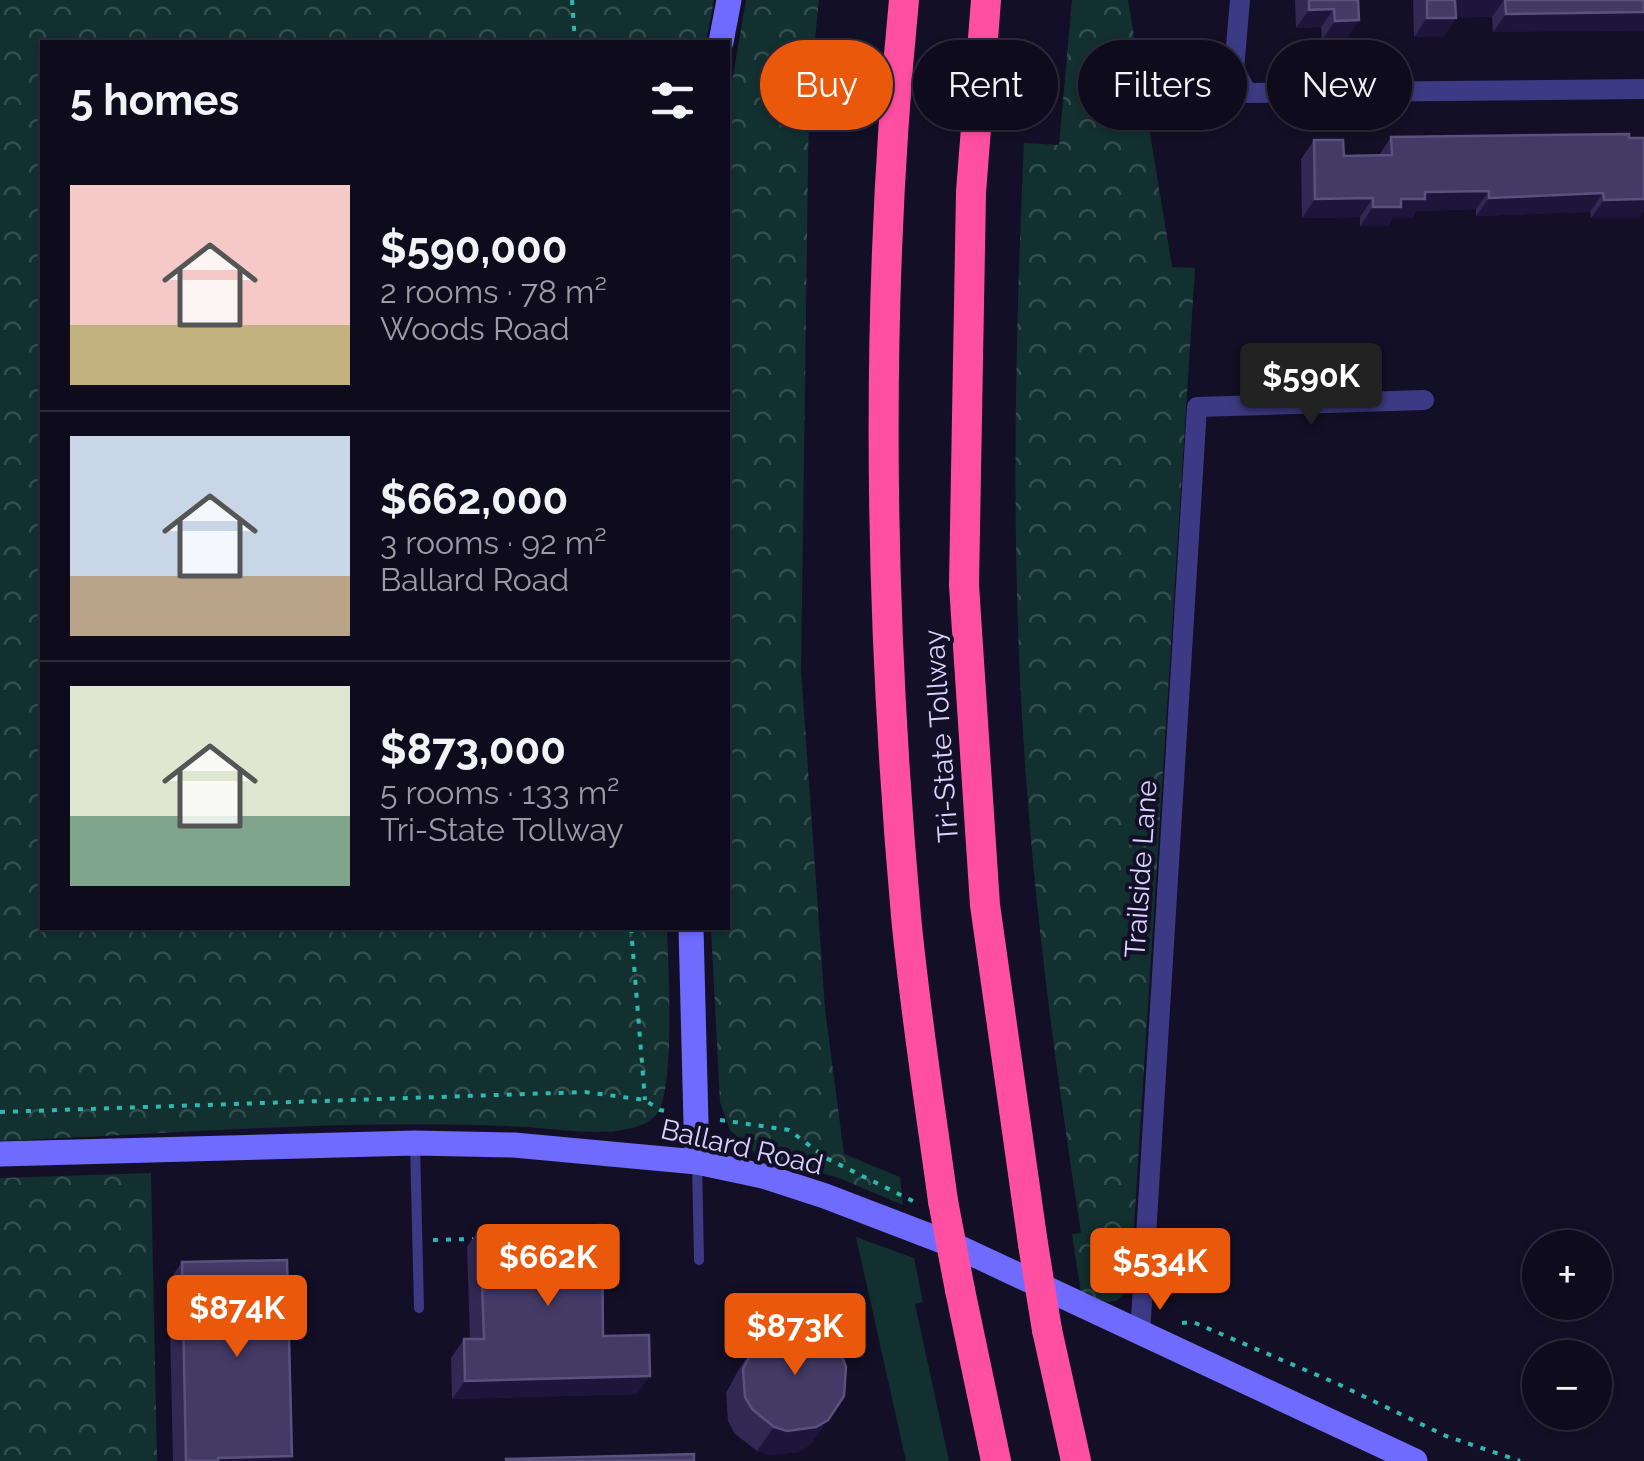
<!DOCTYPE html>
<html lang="en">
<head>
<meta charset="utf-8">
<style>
	:root { --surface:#0e0b1c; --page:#171425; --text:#f1f3f6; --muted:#9b9ba3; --line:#2e2b3b; --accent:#ea580c }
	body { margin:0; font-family:Raleway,sans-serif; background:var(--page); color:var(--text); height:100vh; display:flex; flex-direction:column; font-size:38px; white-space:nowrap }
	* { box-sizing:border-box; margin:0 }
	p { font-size:32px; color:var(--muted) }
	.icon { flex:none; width:55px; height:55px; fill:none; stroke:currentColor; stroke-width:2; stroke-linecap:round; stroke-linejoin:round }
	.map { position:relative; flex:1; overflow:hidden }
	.side { position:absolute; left:40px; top:40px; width:690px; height:890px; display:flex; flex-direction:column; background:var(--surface); border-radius:0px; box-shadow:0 2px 8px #0004,0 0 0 2px var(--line) }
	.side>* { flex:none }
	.guide { position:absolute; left:760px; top:40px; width:732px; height:90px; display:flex; gap:20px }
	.controls { position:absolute; left:1522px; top:1230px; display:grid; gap:20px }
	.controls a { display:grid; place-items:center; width:90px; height:90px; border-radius:50%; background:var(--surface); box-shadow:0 2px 8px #0004,0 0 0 2px var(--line); font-size:50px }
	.price { position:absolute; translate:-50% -85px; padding:0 22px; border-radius:10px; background:var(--accent); color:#fff; font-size:32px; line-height:65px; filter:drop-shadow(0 2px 5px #0008) }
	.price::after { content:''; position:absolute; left:50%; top:60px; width:30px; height:22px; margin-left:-15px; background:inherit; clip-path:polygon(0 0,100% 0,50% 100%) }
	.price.current { background:#222; color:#fff }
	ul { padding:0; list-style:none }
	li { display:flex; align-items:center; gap:30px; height:250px; padding:0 30px }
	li+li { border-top:2px solid var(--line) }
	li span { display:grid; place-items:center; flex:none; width:280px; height:200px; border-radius:0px; color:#555 }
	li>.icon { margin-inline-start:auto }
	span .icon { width:120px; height:120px; fill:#fffc; stroke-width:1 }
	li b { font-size:42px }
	h2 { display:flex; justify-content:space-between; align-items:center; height:120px; padding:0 30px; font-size:42px }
	.chip { padding:0 35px; border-radius:45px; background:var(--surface); box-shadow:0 2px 8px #0004,0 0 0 2px var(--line); font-size:35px; line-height:90px }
	.chip.current { background:var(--accent); color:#fff }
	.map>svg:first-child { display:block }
	.grass { fill:#12302f }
	.park { fill:url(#park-crowns) }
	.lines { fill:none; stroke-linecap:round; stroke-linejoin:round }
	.path { stroke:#2fb8b0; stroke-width:4; stroke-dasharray:5 8; stroke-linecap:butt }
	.lane { stroke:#3d3a85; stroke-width:10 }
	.street { stroke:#3d3a85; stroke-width:20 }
	.secondary { stroke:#6f6bff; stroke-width:25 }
	.highway { stroke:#ff4fa3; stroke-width:30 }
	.highway-bridge { stroke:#ff4fa3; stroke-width:30 }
	.wall { fill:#312854 }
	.shaded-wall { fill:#1d163a }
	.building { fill:#433a66; stroke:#5a527e; stroke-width:2.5 }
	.labels { text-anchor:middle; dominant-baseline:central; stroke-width:8; stroke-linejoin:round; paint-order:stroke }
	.street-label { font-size:28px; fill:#d9d4ff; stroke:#130f26 }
</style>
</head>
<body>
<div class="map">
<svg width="1644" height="1461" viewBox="0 0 1644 1461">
	<defs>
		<pattern id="park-crowns" width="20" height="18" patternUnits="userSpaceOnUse" patternTransform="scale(2.5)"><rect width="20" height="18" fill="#12302f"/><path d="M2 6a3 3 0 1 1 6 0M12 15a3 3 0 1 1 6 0" fill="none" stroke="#344d4e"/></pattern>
	</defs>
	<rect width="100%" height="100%" fill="#130f26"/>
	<path class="grass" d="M856,1237l58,21 9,44 -8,2 34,157h-43z"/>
	<g class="park">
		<path d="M0,0h714l-8,42h-664v886h625c1,33 9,166 -11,187 -27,28 -97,13 -133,12 -174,-9 -349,7 -523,14z"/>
		<path d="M746,0h73l-10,96 -8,574 24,339 19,145 56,23 3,28 -64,-27 -83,-24 -26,-24 -10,-28 -9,-174h17v-823z"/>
		<path d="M1072,0h56l44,267 23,1 -65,1020 -12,12 -10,2 -27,-9 -9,-59 9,-1c-22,-143 -42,-286 -53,-430 -18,-219 -14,-440 -4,-660l35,2z"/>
		<path d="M151,1173l6,288h-157v-283z"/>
	</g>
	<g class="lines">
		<g class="path">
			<path d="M572,0l3,42"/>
			<path d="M631,928l14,172"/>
			<path d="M0,1112l585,-20 60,8 15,10 11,2"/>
			<path d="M720,1120l69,10 37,28 89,44"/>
			<path d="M433,1240l40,-1"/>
			<path d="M1182,1323l11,-1 145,62 108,52 74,25"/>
		</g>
		<g class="lane">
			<path d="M415,1144l4,164"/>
			<path d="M697,1162l2,98"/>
		</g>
		<g class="street">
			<path d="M1240,0l-6,69 13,24 397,-4"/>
			<path d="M1140,1334l57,-927 227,-7"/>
		</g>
		<g class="secondary">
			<path d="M721,42l8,-42"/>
			<path d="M691,928l6,234"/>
			<path d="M0,1154l415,-11 99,2 183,17 66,14 62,20 133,51 457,214"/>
		</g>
		<g class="highway">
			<path d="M904,0c-30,304 -25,612 2,916 9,95 24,190 37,285"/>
			<path d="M986,0l-15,192 -7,393 21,320 48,339"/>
			<path d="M960,1290l36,171"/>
			<path d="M1047,1330l29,131"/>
		</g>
		<g class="highway-bridge">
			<path d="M943,1201l17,89"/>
			<path d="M1033,1244l14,86"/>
		</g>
	</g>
	<g class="wall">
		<path d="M1295,0h63l-12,39 -24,1 -1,-13 -25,1z"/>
		<path d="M1413,0h231l-151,32 -1,-15h-36l-13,20h-29z"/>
		<path d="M1629,134l14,77 -4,7h-48l-1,-6 -114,4v-7l-60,2 -4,7h-19l-5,8h-28v-9l-58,1 -1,-59 13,-19 30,16 35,-1 12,-18z"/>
		<path d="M480,1228l123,108 34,58 -185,5 -1,-41 13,-19h6l-3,-92z"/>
		<path d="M182,1262l110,194 -3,5h-116l-4,-180z"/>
		<path d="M781,1320l30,124 -12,8 -29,3 -13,-4 -22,-17 -7,-13 -2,-28 13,-24 17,-25 16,-10z"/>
	</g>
	<g class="shaded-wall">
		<path d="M1455,0h49l-12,17 -50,1z"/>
		<path d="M1334,9l-13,18 -25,1 13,-18z"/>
		<path d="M1644,12v19l-151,1 13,-18z"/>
		<path d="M1427,18h29l-13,19h-29z"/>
		<path d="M1359,20l-13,19 -24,1 13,-19z"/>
		<path d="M1489,191l-13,18 -60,2 -4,7h-19l-5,8h-28l13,-19 52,-15z"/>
		<path d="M1603,193l-13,19 -114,4 13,-18z"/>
		<path d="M1373,198l-13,19 -58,1 13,-19z"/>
		<path d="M1644,199v12l-5,7h-48l13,-18z"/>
		<path d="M650,1376l-13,18 -185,5 13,-18z"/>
		<path d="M828,1420l-17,24 -12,8 -29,3 -13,-4 17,-24z"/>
		<path d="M292,1456l-3,5h-73l2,-3z"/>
	</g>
	<g class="building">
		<path d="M1309,0h49l1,20 -24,1 -1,-12 -25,1z"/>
		<path d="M1427,0h28l1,18h-29z"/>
		<path d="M1505,0h139v12l-138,2z"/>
		<path d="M1629,134v4h15v61l-40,1 -1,-7 -114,5v-7l-64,1v7h-24v8h-28v-9l-58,1 -1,-59h29l1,16 48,-1 -1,-18z"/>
		<path d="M602,1225l1,111 46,-1 1,41 -185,5 -1,-42h20l-4,-111z"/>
		<path d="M287,1260l5,196 -74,2v3h-32l-4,-199z"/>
		<path d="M781,1320h23l-1,7 18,6 20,21 5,13 -2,29 -16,24 -12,7 -29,4 -13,-4 -22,-18 -7,-12 -2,-28 13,-25 25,-16z"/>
		<path d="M694,1454v7h-188v-2z"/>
	</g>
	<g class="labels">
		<g class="street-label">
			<text transform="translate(941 736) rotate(-94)">Tri-State Tollway</text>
			<text transform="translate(1141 869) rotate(-86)">Trailside Lane</text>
			<text transform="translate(742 1147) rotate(13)">Ballard Road</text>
		</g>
	</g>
</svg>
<div class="controls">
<a>+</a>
<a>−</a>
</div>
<b class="price current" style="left:1311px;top:428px">$590K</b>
<b class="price" style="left:548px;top:1309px">$662K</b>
<b class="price" style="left:1160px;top:1313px">$534K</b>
<b class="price" style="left:237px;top:1360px">$874K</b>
<b class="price" style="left:795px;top:1378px">$873K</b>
<div class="guide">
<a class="chip current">Buy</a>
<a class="chip">Rent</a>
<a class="chip">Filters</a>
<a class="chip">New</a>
</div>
<section class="side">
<h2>5 homes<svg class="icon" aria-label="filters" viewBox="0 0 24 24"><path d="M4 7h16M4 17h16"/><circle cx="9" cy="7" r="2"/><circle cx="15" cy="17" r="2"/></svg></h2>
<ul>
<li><span style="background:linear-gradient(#f6c9c9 70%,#c2b280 0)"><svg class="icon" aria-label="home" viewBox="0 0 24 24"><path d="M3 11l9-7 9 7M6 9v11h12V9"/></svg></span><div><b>$590,000</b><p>2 rooms · 78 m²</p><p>Woods Road</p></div></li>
<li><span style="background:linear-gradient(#c9d6e8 70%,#b9a48a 0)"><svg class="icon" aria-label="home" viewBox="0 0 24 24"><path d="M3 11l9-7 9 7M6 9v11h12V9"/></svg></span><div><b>$662,000</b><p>3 rooms · 92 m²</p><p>Ballard Road</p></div></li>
<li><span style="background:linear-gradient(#dfe7d0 65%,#7fa58c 0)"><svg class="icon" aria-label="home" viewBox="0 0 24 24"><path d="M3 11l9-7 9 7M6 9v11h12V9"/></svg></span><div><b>$873,000</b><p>5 rooms · 133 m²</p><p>Tri-State Tollway</p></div></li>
</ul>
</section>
</div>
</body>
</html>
